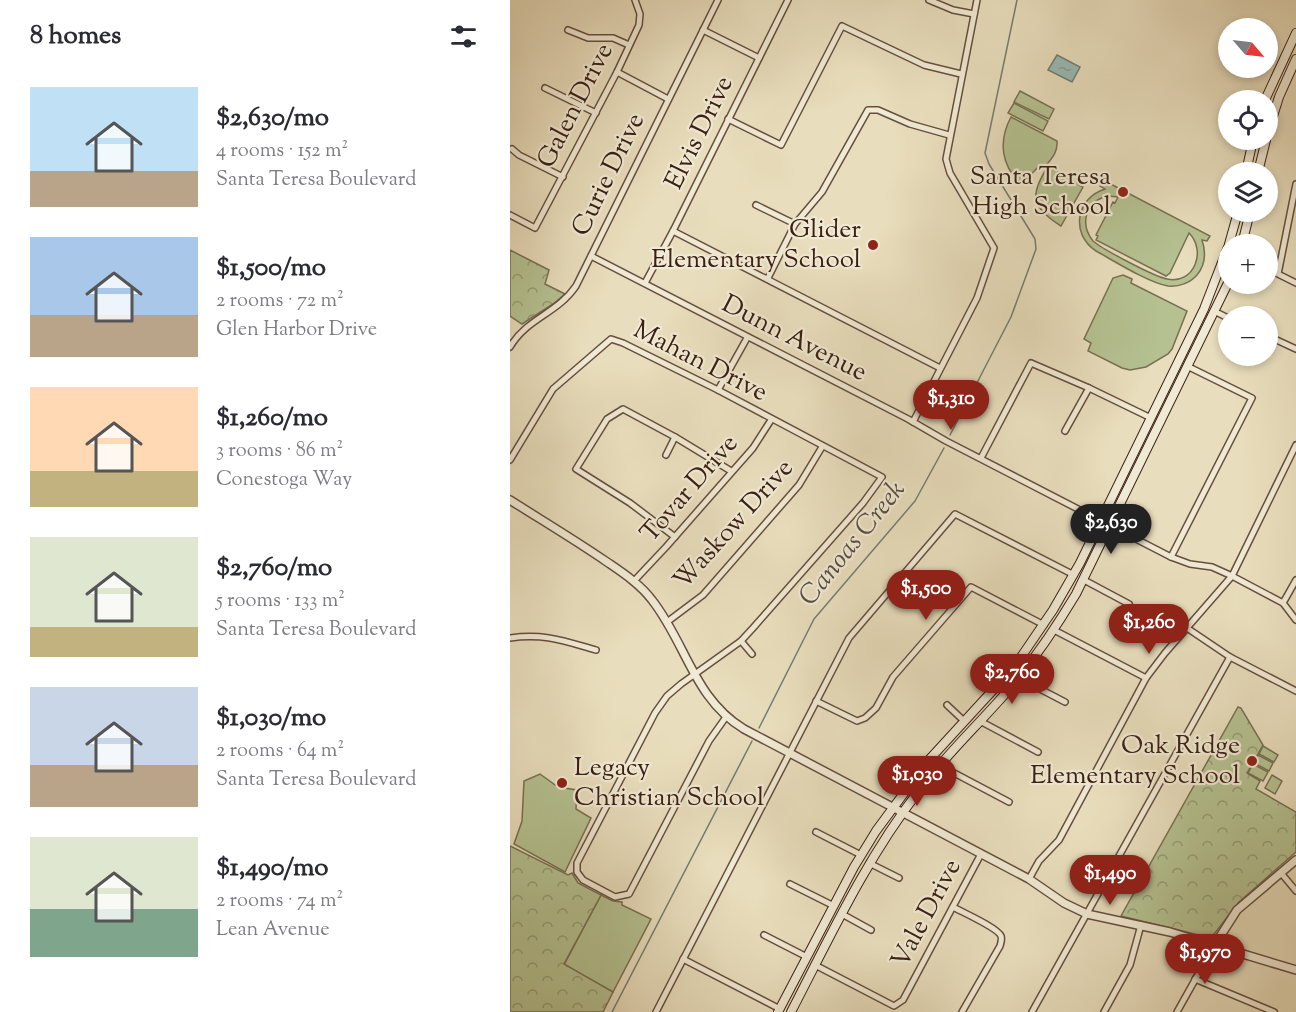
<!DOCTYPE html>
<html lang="en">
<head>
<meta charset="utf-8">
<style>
	:root { --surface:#fff; --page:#f7f7f7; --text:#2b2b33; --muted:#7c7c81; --accent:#8f2418 }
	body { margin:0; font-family:"Sorts Mill Goudy",serif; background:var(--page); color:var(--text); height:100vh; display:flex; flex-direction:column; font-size:22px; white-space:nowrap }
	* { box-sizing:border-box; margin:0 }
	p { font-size:20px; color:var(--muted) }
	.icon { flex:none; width:33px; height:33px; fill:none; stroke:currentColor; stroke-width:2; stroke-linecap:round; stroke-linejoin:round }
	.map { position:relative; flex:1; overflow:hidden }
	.drawer { display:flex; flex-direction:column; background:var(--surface); width:510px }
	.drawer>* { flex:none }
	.needle { width:39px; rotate:118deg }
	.buttons { position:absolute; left:708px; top:18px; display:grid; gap:12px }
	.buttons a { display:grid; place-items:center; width:60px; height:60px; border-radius:50%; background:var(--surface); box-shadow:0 3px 9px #0003; font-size:30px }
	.price { position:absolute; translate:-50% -51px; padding:0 14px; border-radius:21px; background:var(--accent); color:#fff; font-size:20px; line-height:39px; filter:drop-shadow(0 2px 3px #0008) }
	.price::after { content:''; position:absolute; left:50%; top:36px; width:18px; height:14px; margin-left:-9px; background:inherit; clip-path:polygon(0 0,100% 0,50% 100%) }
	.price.selected { background:#222; color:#fff }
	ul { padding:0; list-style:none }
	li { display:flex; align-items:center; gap:18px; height:150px; padding:0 30px }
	li span { display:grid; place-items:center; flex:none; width:168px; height:120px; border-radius:0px; color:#555 }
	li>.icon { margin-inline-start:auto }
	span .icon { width:72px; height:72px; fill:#fffc; stroke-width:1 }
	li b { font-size:26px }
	h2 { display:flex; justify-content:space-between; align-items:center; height:72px; padding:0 30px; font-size:26px }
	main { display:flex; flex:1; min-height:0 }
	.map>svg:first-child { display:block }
	.green { fill:#b5c191; stroke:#787053; stroke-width:1.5; fill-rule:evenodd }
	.park { fill:url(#park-crowns); stroke:#787053; stroke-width:1.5 }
	.water { fill:url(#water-ripples); stroke:#727d75; stroke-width:1.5 }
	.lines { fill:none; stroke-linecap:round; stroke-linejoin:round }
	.stream { stroke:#727d75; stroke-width:1.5 }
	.minor-casing { stroke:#664f3f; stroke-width:8 }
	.tertiary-casing { stroke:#664f3f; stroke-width:10 }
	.secondary-casing { stroke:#3a2015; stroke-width:10 }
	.minor { stroke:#f0e9d3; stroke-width:5 }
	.tertiary { stroke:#f0e9d3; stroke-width:7 }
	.secondary { stroke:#f0e9d3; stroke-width:8 }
	.poi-dot { fill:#8f2418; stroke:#f0e9d3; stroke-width:2 }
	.labels { text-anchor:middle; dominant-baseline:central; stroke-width:4.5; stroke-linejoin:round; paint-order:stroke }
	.street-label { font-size:26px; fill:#3a2015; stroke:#f0e9d3 }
	.poi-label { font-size:26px; fill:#3a2015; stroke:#f0e9d3; text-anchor:end }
	.water-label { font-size:27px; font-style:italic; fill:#564e45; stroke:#f0e9d3 }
</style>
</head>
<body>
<main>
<section class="drawer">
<h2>8 homes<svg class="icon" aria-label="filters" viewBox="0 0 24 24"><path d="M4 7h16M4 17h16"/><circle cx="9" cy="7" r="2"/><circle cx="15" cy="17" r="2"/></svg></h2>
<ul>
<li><span style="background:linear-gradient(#bfe0f5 70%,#b9a48a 0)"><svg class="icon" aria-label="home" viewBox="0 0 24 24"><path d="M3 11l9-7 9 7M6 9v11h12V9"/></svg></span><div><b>$2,630/mo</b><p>4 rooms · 152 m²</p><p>Santa Teresa Boulevard</p></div></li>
<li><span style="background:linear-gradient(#a9c7e8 65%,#b9a48a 0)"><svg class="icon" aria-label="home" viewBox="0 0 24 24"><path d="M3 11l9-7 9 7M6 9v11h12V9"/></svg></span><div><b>$1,500/mo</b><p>2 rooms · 72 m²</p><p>Glen Harbor Drive</p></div></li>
<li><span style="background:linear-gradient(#ffd9b3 70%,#c2b280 0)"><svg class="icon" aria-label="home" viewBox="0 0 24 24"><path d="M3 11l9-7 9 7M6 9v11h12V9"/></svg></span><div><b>$1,260/mo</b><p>3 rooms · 86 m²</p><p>Conestoga Way</p></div></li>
<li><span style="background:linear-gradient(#dfe7d0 75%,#c2b280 0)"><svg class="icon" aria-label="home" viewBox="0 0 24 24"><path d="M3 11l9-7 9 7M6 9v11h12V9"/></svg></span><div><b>$2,760/mo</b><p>5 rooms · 133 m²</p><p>Santa Teresa Boulevard</p></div></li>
<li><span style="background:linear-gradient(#c9d6e8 65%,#b9a48a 0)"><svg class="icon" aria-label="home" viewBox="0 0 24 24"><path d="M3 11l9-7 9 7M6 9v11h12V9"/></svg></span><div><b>$1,030/mo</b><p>2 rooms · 64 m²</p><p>Santa Teresa Boulevard</p></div></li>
<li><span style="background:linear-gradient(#dfe7d0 60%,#7fa58c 0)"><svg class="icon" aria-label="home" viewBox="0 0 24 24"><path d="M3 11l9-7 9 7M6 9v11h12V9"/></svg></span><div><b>$1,490/mo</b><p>2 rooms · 74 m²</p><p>Lean Avenue</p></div></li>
</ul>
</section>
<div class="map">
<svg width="786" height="1012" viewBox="0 0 786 1012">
	<defs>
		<pattern id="park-crowns" width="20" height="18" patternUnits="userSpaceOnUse" patternTransform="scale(1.5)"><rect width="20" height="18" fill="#b5c191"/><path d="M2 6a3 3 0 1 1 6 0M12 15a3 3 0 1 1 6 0" fill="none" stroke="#949c75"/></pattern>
		<pattern id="water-ripples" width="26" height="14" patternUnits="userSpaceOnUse" patternTransform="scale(1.5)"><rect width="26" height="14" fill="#98bbb5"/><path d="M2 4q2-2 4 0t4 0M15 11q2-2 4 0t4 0" fill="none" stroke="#84a09b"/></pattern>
	</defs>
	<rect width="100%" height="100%" fill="#e8ddbc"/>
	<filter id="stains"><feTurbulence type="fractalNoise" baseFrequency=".00333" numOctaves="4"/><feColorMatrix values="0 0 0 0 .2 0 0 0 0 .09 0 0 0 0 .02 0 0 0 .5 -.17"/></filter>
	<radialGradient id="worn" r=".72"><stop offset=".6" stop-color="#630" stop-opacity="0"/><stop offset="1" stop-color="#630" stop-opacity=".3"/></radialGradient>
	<g class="green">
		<path d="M510,91l34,18 -5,10 -35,-17z"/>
		<path d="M504,103l34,18 -5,10 -35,-18z"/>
		<path d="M501,117l46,24c1,12 -6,18 -13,27l-4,-3 -18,19c-21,-17 -24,-43 -11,-67z"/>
		<path d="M538,166l35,21 -22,39c-30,-19 -32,-30 -13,-60z"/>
		<path d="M593,180l107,56 -3,5 -5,-1c4,12 4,24 -5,35 -7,8 -18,12 -29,11 -19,-3 -54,-25 -72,-35 -26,-17 -20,-53 9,-62l-5,-3zM598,196l10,1 -3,6 -2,-1 -17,33 2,1 -2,4 70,36 4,-3 19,-40c18,18 5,52 -22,46 -12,-2 -65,-30 -74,-38 -14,-18 -7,-40 15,-45z"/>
		<path d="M613,275l9,4 -1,4 56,28 -15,38 -4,5 -22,13 -16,3 -8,-2 -34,-17 3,-8 -7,-4 29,-61z"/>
		<path d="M753,746l15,9 -4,7 -15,-8z"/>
		<path d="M748,755l15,8 -4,8 -15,-8z"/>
		<path d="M743,764l15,8 -5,9 -15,-8z"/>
		<path d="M30,774l18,13 19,3 -1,19 15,9 -26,54 -51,-28 8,-23 2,-40z"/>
		<path d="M762,775l10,6 -7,13 -10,-6z"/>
		<path d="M91,895l12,6 9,1v3l29,14 -38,73 -49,-27z"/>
	</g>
	<g class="park">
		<path d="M0,250l39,20 -4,14 20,10 -12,10 -31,20 -12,-8z"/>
		<path d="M728,707l3,1 22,37 -16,28 13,8 -4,8 40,23v40l-57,50 -28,36 -90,-22z"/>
		<path d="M0,846l58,29 4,-2 6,10 23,12 -37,69 49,28 -10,20h-93z"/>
	</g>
	<path class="water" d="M547,55l23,12 -8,15 -24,-12z"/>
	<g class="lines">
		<g class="stream">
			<path d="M440,435l61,-118 25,-68 -1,-10 -46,-75 -4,-11 32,-153"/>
			<path d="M249,728l55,-109 101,-118 29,-53"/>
			<path d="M102,1012l140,-271"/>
		</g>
		<defs>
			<g id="minor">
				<path d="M419,0l24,10 21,4"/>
				<path d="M58,30l20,8h25l16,7"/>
				<path d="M193,30l56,28"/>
				<path d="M107,72l51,27"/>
				<path d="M35,88l51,25"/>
				<path d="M218,119l53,26 61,-119 82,39 37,9"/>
				<path d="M2,149l7,6 44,22"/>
				<path d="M786,184l-18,90 18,9"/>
				<path d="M246,205l39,19"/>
				<path d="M0,215l25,13 82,-156 22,-47 1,-11 -5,-14"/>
				<path d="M163,231l267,137"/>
				<path d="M81,256l317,163 38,22 225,116 19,7 22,3 20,9 51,27 13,17"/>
				<path d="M258,278l27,-54 27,-32 46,-82h10l32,14 39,11"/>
				<path d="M135,283l28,-52 115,-231"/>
				<path d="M706,312l12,6"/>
				<path d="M758,336l28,13"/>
				<path d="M0,347c17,-29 47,-33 66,-61l142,-286"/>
				<path d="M208,390l29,-52"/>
				<path d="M403,422l64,-124 17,-50 -44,-75 -4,-14 31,-159"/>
				<path d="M555,431l24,-43"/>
				<path d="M156,455l9,-18"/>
				<path d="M471,458l50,-95 58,25 62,30"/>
				<path d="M0,460l43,-71 58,-50 12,4 95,47 164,87 -19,26 -110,125 -12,13 -60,43 -14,12 -12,17 -78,150v9l6,8 32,17 14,-3 80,-153 17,-24"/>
				<path d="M165,537l-45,-34 -54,-34 31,-50 16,-10 52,28 56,34"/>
				<path d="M661,557l81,-159 -63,-31"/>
				<path d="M574,580l45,24"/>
				<path d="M124,581l32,-34 87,-99 18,-28"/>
				<path d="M773,603l13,-23"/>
				<path d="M157,622l36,-27 96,-110 23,-38"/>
				<path d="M677,628l43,29 66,34"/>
				<path d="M544,630l92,48"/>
				<path d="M0,638c34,-5 54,3 86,12"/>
				<path d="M231,641l11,13"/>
				<path d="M477,662l18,14"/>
				<path d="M509,678l46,24"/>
				<path d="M306,701l41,20 8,-3 11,-10 17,-31 78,-90 73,38"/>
				<path d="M437,705l17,16"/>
				<path d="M470,721l58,31"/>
				<path d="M429,765l70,37"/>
				<path d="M306,832l45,23"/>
				<path d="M359,863l30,15"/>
				<path d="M771,873l15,18"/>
				<path d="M519,879l10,-18 20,-21 87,-162 19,-25 67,-77 64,-131"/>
				<path d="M280,884l44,22"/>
				<path d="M443,907c9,5 45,21 48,29 1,3 0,7 -1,10l-38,66"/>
				<path d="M332,914l29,16"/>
				<path d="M254,935l43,22"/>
				<path d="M173,959l97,50"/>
				<path d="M305,965l79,41 9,-6 78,-146"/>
				<path d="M685,979l79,33"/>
				<path d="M146,1012l193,-374 106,-124 119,61"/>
				<path d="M522,1012l198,-355"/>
				<path d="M594,1012l26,-47 11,-40"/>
				<path d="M667,1012l37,-66"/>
			</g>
			<g id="tertiary">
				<path d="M0,500c33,21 65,40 97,62 16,11 33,22 45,38 34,43 42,99 92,129l285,150 35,24 23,11 83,18 126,38"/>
				<path d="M704,946l23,-36 59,-50"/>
			</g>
			<g id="secondary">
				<path d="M755,100l31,-67"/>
				<path d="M758,132l11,-35 17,-38"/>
				<path d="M736,172l7,-32"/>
				<path d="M748,172l8,-32"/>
				<path d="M719,244l9,-32"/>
				<path d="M732,244l8,-32"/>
				<path d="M268,1012l76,-145 22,-36 51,-69 67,-73 27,-32 32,-47 27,-47 124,-254 24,-62"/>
				<path d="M281,1012c39,-75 75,-153 127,-220 26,-35 58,-65 87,-98 27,-31 50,-65 71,-100l152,-311"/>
			</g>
		</defs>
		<use href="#minor" class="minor-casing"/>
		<use href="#tertiary" class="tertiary-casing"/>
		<use href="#secondary" class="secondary-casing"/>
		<use href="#minor" class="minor"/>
		<use href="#tertiary" class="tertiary"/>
		<use href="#secondary" class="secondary"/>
	</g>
	<g class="poi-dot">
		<circle cx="613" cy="192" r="6"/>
		<circle cx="363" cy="245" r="6"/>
		<circle cx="742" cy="761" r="6"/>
		<circle cx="52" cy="783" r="6"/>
	</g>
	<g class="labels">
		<g class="street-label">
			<text transform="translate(66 106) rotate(-63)">Galen Drive</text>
			<text transform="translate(190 133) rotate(-64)">Elvis Drive</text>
			<text transform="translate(99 175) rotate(-64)">Curie Drive</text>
			<text transform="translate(284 339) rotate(27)">Dunn Avenue</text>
			<text transform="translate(190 362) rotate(27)">Mahan Drive</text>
			<text transform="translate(180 489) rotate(-49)">Tovar Drive</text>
			<text transform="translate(224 525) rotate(-48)">Waskow Drive</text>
			<text transform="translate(417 914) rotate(-62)">Vale Drive</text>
		</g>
		<g class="poi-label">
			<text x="601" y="177">Santa Teresa<tspan x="601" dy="30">High School</tspan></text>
			<text x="351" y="230">Glider<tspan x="351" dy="30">Elementary School</tspan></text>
			<text x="730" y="746">Oak Ridge<tspan x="730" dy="30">Elementary School</tspan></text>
			<text x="64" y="768" text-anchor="start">Legacy<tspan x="64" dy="30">Christian School</tspan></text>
		</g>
		<g class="water-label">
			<text transform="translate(343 544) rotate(-51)">Canoas Creek</text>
		</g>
	</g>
	<rect width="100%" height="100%" filter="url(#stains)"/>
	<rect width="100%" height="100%" fill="url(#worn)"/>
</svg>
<div class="buttons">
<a><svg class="needle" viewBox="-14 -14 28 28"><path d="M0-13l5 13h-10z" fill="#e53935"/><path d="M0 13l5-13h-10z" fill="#7c7c81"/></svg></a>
<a><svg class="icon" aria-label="locate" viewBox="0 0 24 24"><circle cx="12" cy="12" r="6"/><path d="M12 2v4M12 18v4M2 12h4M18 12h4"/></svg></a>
<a><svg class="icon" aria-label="layers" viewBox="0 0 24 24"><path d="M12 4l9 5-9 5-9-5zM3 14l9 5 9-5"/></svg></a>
<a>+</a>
<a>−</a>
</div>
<b class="price" style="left:441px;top:431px">$1,310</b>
<b class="price selected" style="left:601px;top:555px">$2,630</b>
<b class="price" style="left:416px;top:621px">$1,500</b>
<b class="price" style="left:639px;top:655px">$1,260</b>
<b class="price" style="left:502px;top:705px">$2,760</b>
<b class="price" style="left:407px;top:807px">$1,030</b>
<b class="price" style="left:600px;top:906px">$1,490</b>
<b class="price" style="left:695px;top:985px">$1,970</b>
</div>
</main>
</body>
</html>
